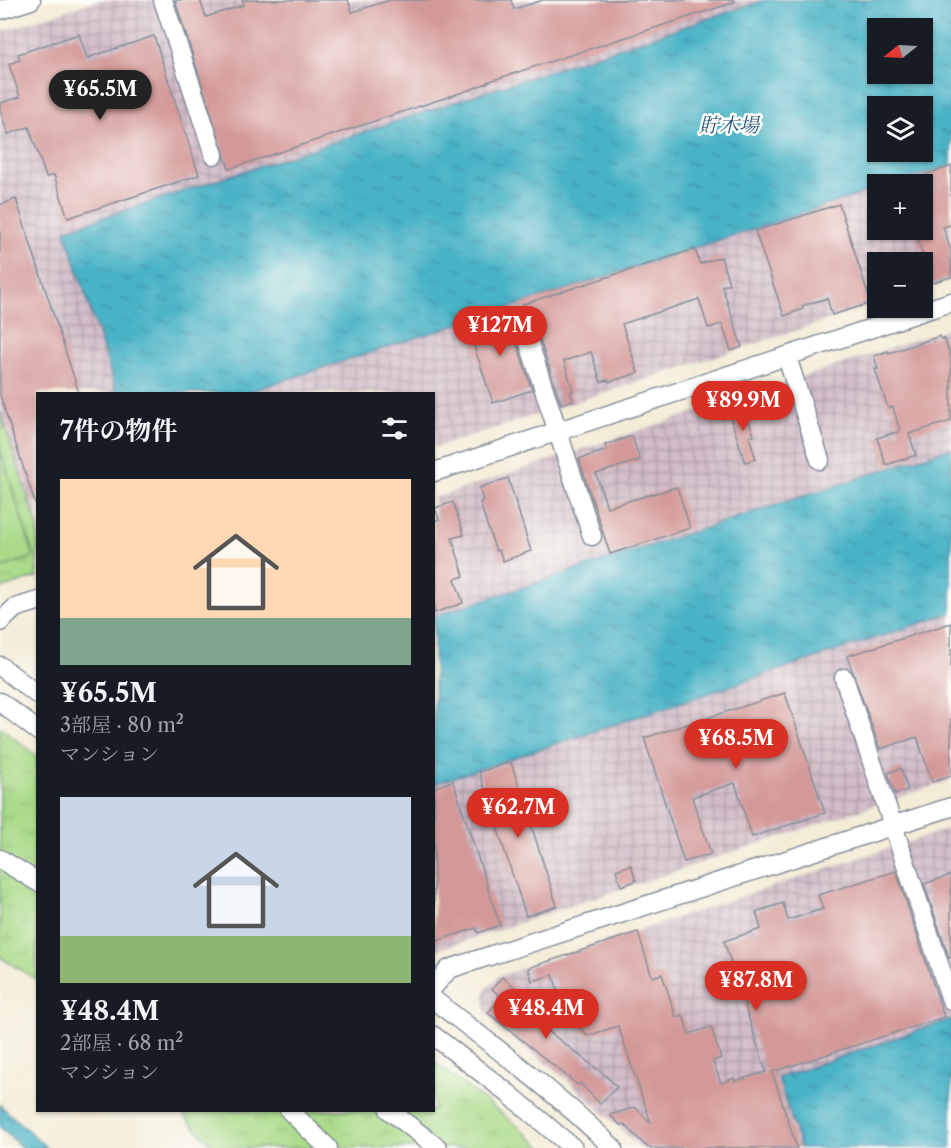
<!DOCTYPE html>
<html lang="ja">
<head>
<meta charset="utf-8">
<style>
	:root { --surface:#171b24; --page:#242831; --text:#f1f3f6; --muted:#9ea1a6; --accent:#d93025 }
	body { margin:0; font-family:"Libre Caslon Text","Noto Serif JP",serif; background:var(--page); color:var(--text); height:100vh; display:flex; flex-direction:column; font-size:22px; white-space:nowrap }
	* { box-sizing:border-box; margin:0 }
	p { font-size:20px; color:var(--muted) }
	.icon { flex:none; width:33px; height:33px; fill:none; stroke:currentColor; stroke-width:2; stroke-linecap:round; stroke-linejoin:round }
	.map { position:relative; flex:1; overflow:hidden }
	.details { position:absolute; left:36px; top:392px; width:399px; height:720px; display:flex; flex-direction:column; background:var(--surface); border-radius:0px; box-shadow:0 2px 4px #0004 }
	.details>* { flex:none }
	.needle { width:39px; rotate:252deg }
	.fabs { position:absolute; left:867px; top:18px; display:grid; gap:12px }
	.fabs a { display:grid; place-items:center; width:66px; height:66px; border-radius:0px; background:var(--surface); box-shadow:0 2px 4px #0004; font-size:30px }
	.price { position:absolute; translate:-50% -51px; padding:0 14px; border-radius:21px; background:var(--accent); color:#fff; font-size:20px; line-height:39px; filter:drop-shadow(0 2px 3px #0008) }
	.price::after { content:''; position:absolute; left:50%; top:36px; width:18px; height:14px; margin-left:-9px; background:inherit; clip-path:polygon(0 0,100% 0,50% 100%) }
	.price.selected { background:#222; color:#fff }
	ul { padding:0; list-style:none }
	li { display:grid; align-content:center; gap:12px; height:318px; padding:0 24px }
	li span { display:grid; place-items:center; height:186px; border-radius:0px; color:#555 }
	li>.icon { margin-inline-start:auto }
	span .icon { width:108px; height:108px; fill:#fffc; stroke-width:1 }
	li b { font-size:26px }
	h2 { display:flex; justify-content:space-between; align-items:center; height:72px; padding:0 24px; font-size:26px }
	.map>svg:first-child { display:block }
	.industrial { fill:url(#industrial-grid) }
	.park { fill:url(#park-tufts); stroke:#628473; stroke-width:1.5 }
	.pitch { fill:#a9da88; stroke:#628473; stroke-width:1.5 }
	.water { fill:url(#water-ripples); stroke:#327192; stroke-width:1.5; fill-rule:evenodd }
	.building { fill:#d39998 }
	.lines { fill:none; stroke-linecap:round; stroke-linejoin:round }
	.minor-casing { stroke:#878e9a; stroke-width:21 }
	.minor { stroke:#fff; stroke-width:18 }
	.labels { text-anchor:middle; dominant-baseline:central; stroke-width:5; stroke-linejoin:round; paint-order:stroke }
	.water-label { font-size:20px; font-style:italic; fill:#2b5d82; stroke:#fdfcf7 }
</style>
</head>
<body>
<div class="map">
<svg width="951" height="1148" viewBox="0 0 951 1148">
	<defs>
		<pattern id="industrial-grid" width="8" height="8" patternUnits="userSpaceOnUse" patternTransform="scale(1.5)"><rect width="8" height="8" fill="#d2bdc8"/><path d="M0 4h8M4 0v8" fill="none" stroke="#aa9aa6"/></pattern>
		<pattern id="park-tufts" width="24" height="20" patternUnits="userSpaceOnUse" patternTransform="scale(1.5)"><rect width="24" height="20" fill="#a9da88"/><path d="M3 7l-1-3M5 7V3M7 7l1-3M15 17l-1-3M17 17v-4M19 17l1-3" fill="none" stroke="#91bb78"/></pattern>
		<pattern id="water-ripples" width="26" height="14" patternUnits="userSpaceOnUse" patternTransform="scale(1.5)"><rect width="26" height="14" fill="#48b3c6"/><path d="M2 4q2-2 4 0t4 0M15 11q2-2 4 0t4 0" fill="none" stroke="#3b92a4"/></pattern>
	</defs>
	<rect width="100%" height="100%" fill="#fdfcf7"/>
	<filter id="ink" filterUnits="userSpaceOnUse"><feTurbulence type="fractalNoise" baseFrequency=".0167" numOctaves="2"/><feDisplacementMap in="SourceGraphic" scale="12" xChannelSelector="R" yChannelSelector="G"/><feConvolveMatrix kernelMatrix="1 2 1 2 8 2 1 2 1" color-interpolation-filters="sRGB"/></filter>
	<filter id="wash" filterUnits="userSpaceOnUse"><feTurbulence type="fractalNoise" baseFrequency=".008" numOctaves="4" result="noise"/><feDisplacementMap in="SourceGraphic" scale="24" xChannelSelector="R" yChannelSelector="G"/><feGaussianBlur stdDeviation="1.35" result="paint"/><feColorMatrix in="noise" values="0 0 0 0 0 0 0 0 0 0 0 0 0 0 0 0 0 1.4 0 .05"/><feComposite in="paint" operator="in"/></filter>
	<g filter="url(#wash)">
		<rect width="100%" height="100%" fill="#f3ecd7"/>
		<g class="industrial">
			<path d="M99,0h666l-699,230 51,163h-79l-1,135 -37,-116v-380z"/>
			<path d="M951,166v114l-28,9 -1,-27h-44l-1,42 -443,144v-55h-189l632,-204 1,41h44v-46h-29z"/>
			<path d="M951,328v120l-517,168v-118z"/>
			<path d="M951,613v167l-517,171v-167z"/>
			<path d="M951,828v191l-173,59 23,70h-160l-76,-70 -69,-53 -10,-13 -2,-16 3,-8 12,-12z"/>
		</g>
		<g class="park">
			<path d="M0,412l38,116 -1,49 -37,12z"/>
			<path d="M0,727l37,29v224l-37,-23z"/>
			<path d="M434,1062l80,61 29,25h-328l-37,-38h256z"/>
		</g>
		<path class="pitch" d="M0,449l34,108 -34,11z"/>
		<g class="water">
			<path d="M765,0h186v166l-58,18h-15l-1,5 -632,204h-128l-52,-163zM878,28h44v46h-44zM878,106h44v46h-44z"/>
			<path d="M951,448v165l-517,171v-168z"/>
			<path d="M951,1019v129h-150l-23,-70z"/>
			<path d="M0,1105l47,43h-25l-22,-21z"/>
		</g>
		<g id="blocks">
			<g class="building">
				<path d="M175,0h25l6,17 38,-12 -2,-5h106l4,12 38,-12h121l3,9 29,-9h191l1,2 -248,80v1l-15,6 -243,80z"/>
				<path d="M79,34l8,24 67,-22 45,139 -131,43 -14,-43 -8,2 -17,-50 -21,7 -8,-24v-7l20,-6 -11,-33 11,-4 -2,-6z"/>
				<path d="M951,166v59l-8,2 8,24v26l-29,9 1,-30 -8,-26h7v-54z"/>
				<path d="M16,199l63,194h-41v110h-3l-35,-107v-191z"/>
				<path d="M839,204l32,99 -39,12 -5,-17 -25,8 1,3 -19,7 -29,-85z"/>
				<path d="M695,249l5,15 21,-7 8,27 -7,2 20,61 -11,4 -9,-27 -14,4 -9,-29 -77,25 16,49 -29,9 -1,-2 -7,2 -10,-30 -27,9 9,30 -3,1 3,8 -12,4 -29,-89 -4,-5 -10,-2 5,-1v-3z"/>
				<path d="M517,309l-7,7v6l22,68 -39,13 -26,-78z"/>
				<path d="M940,336l1,3 3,-1 7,20v63l-42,13 7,21 -30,10 -9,-27 23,-7 -7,-24 -5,1 -13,-39h3l-4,-13 14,-5 1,2z"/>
				<path d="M744,405l10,31 -5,1 7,22 -11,3 -17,-52z"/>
				<path d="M632,436l8,24 -44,14 11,33 70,-20 13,41 -80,26 -31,-95 28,-9 -2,-5z"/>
				<path d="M508,478l23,73 -28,10 -4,-11 -3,1 -11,-32 -5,-17 3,-1 -4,-13z"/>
				<path d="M453,502l11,33 -12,3 12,38 -9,3 8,24 -29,10v-92l5,-2 -4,-11z"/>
				<path d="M951,623v153l-19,6 -15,-45 -37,12 -33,-93z"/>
				<path d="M785,693l40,120 -73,24 -17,-54 -43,14 19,57 -27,8 -40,-124z"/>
				<path d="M511,762l46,144 -31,10 -47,-144z"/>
				<path d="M901,768l7,22 -13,4 -7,-21z"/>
				<path d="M453,781l47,144 -22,8 -2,-5 -42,14v-155z"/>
				<path d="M631,865l5,16 -15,5 -5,-16z"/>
				<path d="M896,871l48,146 -172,55 25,76h-149l-24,-24 -4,1 -10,-10 25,-8 16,16 -33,-97 -31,10 -24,-30 -10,-31 -21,6 -4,-13 110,-36 14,45 10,-3 14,43 7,-2 6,19 22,-7 10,31 -8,3 8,22 13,-5 1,3 31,-9 -42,-131 37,-12 -5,-17 27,-9 5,17 35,-11 -5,-14z"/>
				<path d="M951,875v83h-2l-25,-74z"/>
				<path d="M502,977l45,36 -8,11 66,51 12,12 -17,17 -20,-21 -2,2 -90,-72 13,-16 -9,-8z"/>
			</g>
		</g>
	</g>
	<g filter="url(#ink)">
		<use href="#blocks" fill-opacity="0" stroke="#878e9a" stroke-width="1.5"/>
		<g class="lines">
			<defs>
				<g id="minor">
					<path d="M163,0l51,155"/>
					<path d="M0,10l31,-10"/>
					<path d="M521,319l71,217"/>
					<path d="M787,357l33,103"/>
					<path d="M434,472l517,-170"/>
					<path d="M0,622l15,-14 23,-7"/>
					<path d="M0,666l38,29"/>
					<path d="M844,678l107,322"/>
					<path d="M0,702l38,29"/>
					<path d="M0,859l38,23"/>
					<path d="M434,986l15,-17 502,-162"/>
					<path d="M434,1000c61,47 124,94 179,148"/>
					<path d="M434,1036l75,58 64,54"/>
					<path d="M289,1110l39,38"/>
					<path d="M389,1110l49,38"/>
				</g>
			</defs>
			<use href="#minor" class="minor-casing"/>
			<use href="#minor" class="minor"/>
		</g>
	</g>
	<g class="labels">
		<g class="water-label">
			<text x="729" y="125">貯木場</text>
		</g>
	</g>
</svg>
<div class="fabs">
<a><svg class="needle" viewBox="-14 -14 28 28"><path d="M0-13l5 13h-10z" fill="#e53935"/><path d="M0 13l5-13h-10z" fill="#9ea1a6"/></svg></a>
<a><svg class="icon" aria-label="layers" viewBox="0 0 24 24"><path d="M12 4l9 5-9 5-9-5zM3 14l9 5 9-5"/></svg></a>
<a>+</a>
<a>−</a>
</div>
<b class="price selected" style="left:100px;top:121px">¥65.5M</b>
<b class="price" style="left:500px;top:357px">¥127M</b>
<b class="price" style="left:743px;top:432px">¥89.9M</b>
<b class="price" style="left:736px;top:770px">¥68.5M</b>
<b class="price" style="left:518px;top:839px">¥62.7M</b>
<b class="price" style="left:756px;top:1012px">¥87.8M</b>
<b class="price" style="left:546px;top:1040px">¥48.4M</b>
<section class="details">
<h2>7件の物件<svg class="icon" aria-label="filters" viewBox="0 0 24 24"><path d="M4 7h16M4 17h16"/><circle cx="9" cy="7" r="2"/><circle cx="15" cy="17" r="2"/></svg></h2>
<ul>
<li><span style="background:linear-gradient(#ffd9b3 75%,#7fa58c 0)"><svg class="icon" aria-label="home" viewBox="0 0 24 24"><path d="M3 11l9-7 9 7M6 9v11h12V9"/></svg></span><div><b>¥65.5M</b><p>3部屋 · 80 m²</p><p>マンション</p></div></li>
<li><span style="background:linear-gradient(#c9d6e8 75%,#8fb573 0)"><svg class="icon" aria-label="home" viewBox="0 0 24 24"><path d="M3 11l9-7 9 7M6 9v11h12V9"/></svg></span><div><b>¥48.4M</b><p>2部屋 · 68 m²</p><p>マンション</p></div></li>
</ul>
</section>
</div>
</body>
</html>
